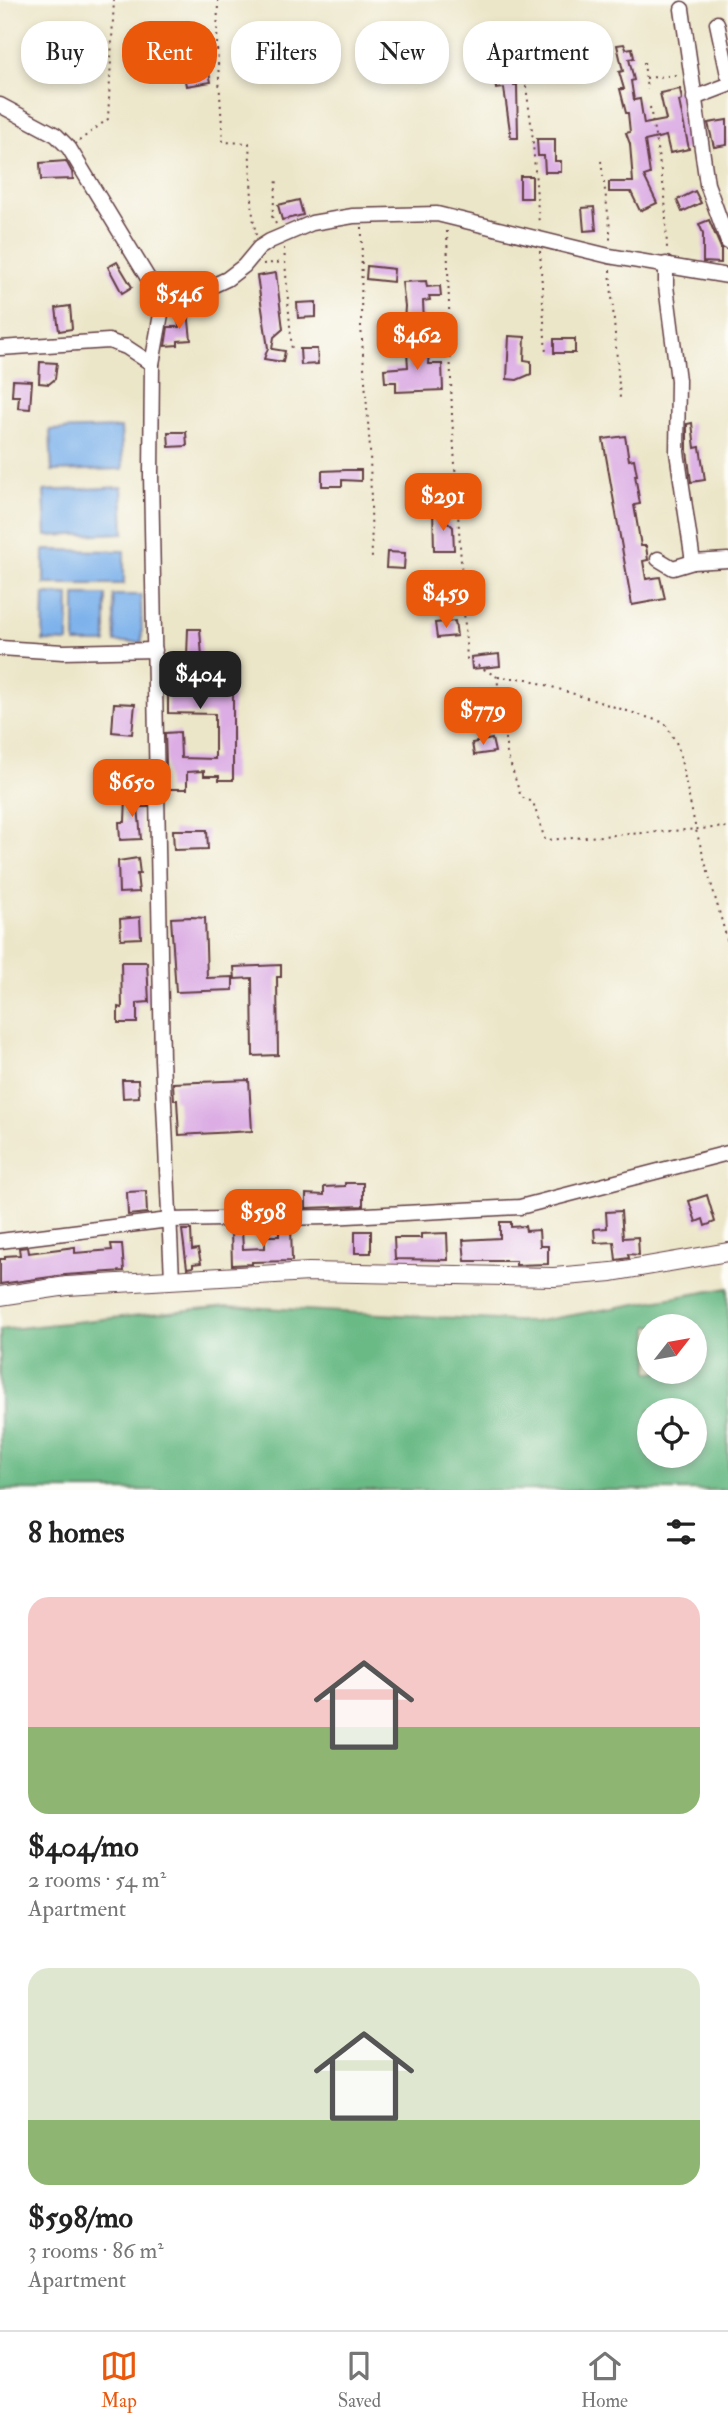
<!DOCTYPE html>
<html lang="en">
<head>
<meta charset="utf-8">
<style>
	:root { --surface:#fff; --page:#f2f2f2; --text:#222; --muted:#767676; --line:#e0e0e0; --accent:#ea580c }
	body { margin:0; font-family:"IM FELL Double Pica",serif; background:var(--page); color:var(--text); height:100vh; display:flex; flex-direction:column; font-size:26px; white-space:nowrap }
	* { box-sizing:border-box; margin:0 }
	p { font-size:23px; color:var(--muted) }
	.icon { flex:none; width:38px; height:38px; fill:none; stroke:currentColor; stroke-width:2; stroke-linecap:round; stroke-linejoin:round }
	.map { position:relative; height:1490px; overflow:hidden }
	.panel { display:flex; flex-direction:column; background:var(--surface); flex:1 }
	.panel>* { flex:none }
	.guide { position:absolute; left:21px; top:21px; width:686px; height:63px; display:flex; gap:14px }
	.needle { width:46px; rotate:59deg }
	.tools { position:absolute; left:637px; top:1314px; display:grid; gap:14px }
	.tools a { display:grid; place-items:center; width:70px; height:70px; border-radius:50%; background:var(--surface); box-shadow:0 4px 10px #0003; font-size:35px }
	.price { position:absolute; translate:-50% -60px; padding:0 16px; border-radius:14px; background:var(--accent); color:#fff; font-size:23px; line-height:46px; filter:drop-shadow(0 2px 4px #0008) }
	.price::after { content:''; position:absolute; left:50%; top:42px; width:21px; height:16px; margin-left:-10px; background:inherit; clip-path:polygon(0 0,100% 0,50% 100%) }
	.price.active { background:#222; color:#fff }
	ul { padding:0; list-style:none }
	li { display:grid; align-content:center; gap:14px; height:371px; padding:0 28px }
	li span { display:grid; place-items:center; height:217px; border-radius:21px; color:#555 }
	li>.icon { margin-inline-start:auto }
	span .icon { width:126px; height:126px; fill:#fffc; stroke-width:1 }
	li b { font-size:30px }
	h2 { display:flex; justify-content:space-between; align-items:center; height:84px; padding:0 28px; font-size:30px }
	.pill { padding:0 24px; border-radius:28px; background:var(--surface); box-shadow:0 4px 10px #0003; font-size:24px; line-height:63px }
	.pill.active { background:var(--accent); color:#fff }
	.tabs { display:flex; justify-content:space-around; align-items:center; height:98px; border-top:2px solid var(--line); background:var(--surface); font-size:19px; color:var(--muted) }
	.tabs a { display:grid; justify-items:center; gap:4px }
	.tabs .active { color:var(--accent) }
	.map>svg:first-child { display:block }
	.forest { fill:#69ba85; stroke:#5a6c58; stroke-width:2; fill-rule:evenodd }
	.water { fill:#7eb2eb; stroke:#64688b; stroke-width:2 }
	.building { fill:#dcade4 }
	.lines { fill:none; stroke-linecap:round; stroke-linejoin:round }
	.minor-casing { stroke:#623d43; stroke-width:17 }
	.major-casing { stroke:#623d43; stroke-width:20 }
	.path { stroke:#623d43; stroke-width:2; stroke-dasharray:2 5; stroke-linecap:butt }
	.minor { stroke:#fff; stroke-width:14 }
	.major { stroke:#fff; stroke-width:18 }
</style>
</head>
<body>
<div class="map">
<svg width="728" height="1490" viewBox="0 0 728 1490">
	<rect width="100%" height="100%" fill="#fdfcf7"/>
	<filter id="ink" filterUnits="userSpaceOnUse"><feTurbulence type="fractalNoise" baseFrequency=".0143" numOctaves="2"/><feDisplacementMap in="SourceGraphic" scale="14" xChannelSelector="R" yChannelSelector="G"/><feConvolveMatrix kernelMatrix="1 2 1 2 8 2 1 2 1" color-interpolation-filters="sRGB"/></filter>
	<filter id="wash" filterUnits="userSpaceOnUse"><feTurbulence type="fractalNoise" baseFrequency=".00686" numOctaves="4" result="noise"/><feDisplacementMap in="SourceGraphic" scale="28" xChannelSelector="R" yChannelSelector="G"/><feGaussianBlur stdDeviation="1.57" result="paint"/><feColorMatrix in="noise" values="0 0 0 0 0 0 0 0 0 0 0 0 0 0 0 0 0 1.4 0 .05"/><feComposite in="paint" operator="in"/></filter>
	<g filter="url(#wash)">
		<rect width="100%" height="100%" fill="#ece6c9"/>
		<path class="forest" d="M728,1288v202h-728v-160l226,-24 307,16zM649,1326h46v46h-46zM649,1410h46v46h-46z"/>
		<g class="water">
			<path d="M121,428l2,41 -71,2 -2,-41z"/>
			<path d="M122,487l2,46 -78,3 -2,-45z"/>
			<path d="M44,550l80,1v33h-80z"/>
			<path d="M44,594l25,1 -1,47 -25,-1z"/>
			<rect x="75" y="595" width="31" height="48"/>
			<path d="M113,595h28l1,47h-27z"/>
		</g>
		<g id="blocks">
			<g class="building">
				<path d="M624,44l2,5 6,-1 2,10 -5,1 5,21 -3,1 3,19 6,-1 4,25 22,-4 -6,-27 20,-4 2,11 -3,1 10,48 -19,4 -4,-17 -21,5 5,33 -6,2 13,27 -17,8 -9,-19h-22v-10h24l-3,-38 -4,-11 4,-1 -2,-19h-2l-6,-24h4l-5,-17 4,-1 -6,-26z"/>
				<path d="M207,64l4,18 -25,4 -3,-17z"/>
				<path d="M494,72h20v13h3l1,53h-7l-7,-50 -8,1z"/>
				<path d="M727,120v25l-13,2 -6,-24z"/>
				<path d="M537,139h18v22h6v11h-16l-1,-16h-6z"/>
				<path d="M66,161l6,11 1,7 -32,1 -1,-17z"/>
				<rect x="520" y="176" width="12" height="22"/>
				<path d="M695,191l6,12 -19,9 -5,-12z"/>
				<path d="M299,200l4,15 -21,5 -4,-15z"/>
				<path d="M594,207l2,23 -12,1 -2,-23z"/>
				<path d="M709,220l12,28v15l-18,-1v-29l-4,-9z"/>
				<path d="M117,262l15,25 -10,6 -14,-26z"/>
				<path d="M367,266l27,3 -1,13 -27,-3z"/>
				<path d="M276,273l7,56 -9,8 -2,12 13,2 -2,11 -19,-3 4,-11 -11,-72z"/>
				<path d="M426,281l1,6 13,-1 1,10h-12l1,4 -7,1 1,21h-20l1,-16 -3,-24z"/>
				<path d="M316,302v15l-18,1 -1,-15z"/>
				<path d="M70,306l2,23 -13,2 -3,-23z"/>
				<path d="M188,311l3,29 -13,1v4l-13,1 3,-19h11l-1,-15z"/>
				<path d="M509,336l16,1 -1,23 7,1v13l-14,6 -10,-1z"/>
				<rect x="554" y="339" width="21" height="14"/>
				<path d="M417,341l13,2 -2,21h14l1,26 -47,2v-10h-11l-1,-13 24,-2 -1,-15h9z"/>
				<path d="M300,349h17l1,15 -17,1z"/>
				<path d="M40,362l17,1 -2,16 -6,5 -10,-1z"/>
				<path d="M13,380l19,1 -2,28 -12,-1 1,-12h-7z"/>
				<path d="M692,423l3,25 5,-1 5,33 -14,2 -4,-31v-27z"/>
				<path d="M168,432h18l1,14 -18,1z"/>
				<path d="M625,436l4,24 5,-1 3,16h-2l5,29 -6,1 7,41h5l2,14 -5,1 3,18 14,-2 5,22 -33,6 -29,-166z"/>
				<path d="M346,470h15v11l-19,-1v6h-20v-15z"/>
				<path d="M444,485v7h9v11h-20l-1,-17z"/>
				<path d="M433,508l20,19 1,23h-20z"/>
				<path d="M387,552l18,1 -1,16 -18,-1z"/>
				<path d="M455,621l2,15 -20,2 -2,-15z"/>
				<path d="M188,629h12l2,28 31,1v122h-14v-4h-15v-5l-17,1v17h-20l-2,-56 15,-1 1,26 34,1v-45l-47,-1v-57l19,1z"/>
				<path d="M499,654l1,12 -28,3 -1,-12z"/>
				<rect x="470" y="695" width="19" height="14"/>
				<path d="M114,703l21,1 -3,30 -20,-2z"/>
				<path d="M492,739l3,13 -21,3 -2,-12z"/>
				<path d="M126,797l21,1 1,9h-10l3,32 -21,1 -1,-18h6z"/>
				<path d="M173,830h34l1,19 -34,1z"/>
				<path d="M138,858l2,16h-3l2,18 -20,1 -1,-32z"/>
				<path d="M140,917l1,21 -20,1 -1,-20z"/>
				<path d="M191,917l14,1 2,60 26,-1v13l-57,2 -5,-74z"/>
				<path d="M121,962h26l2,40 -12,1v20h-19v-16l4,1z"/>
				<path d="M281,965v12h-4l1,78 -25,1 -1,-78 -17,1 -1,-12z"/>
				<path d="M122,1080h16l1,17 -16,1z"/>
				<path d="M249,1080l3,51 -73,4 -2,-35h-3l-1,-17z"/>
				<path d="M345,1183h18v23l-57,2v-14l18,1v-8l21,-1z"/>
				<path d="M146,1191l1,22 -19,2 -1,-23z"/>
				<path d="M707,1195l8,27 -10,4 -2,-7 -7,3 -7,-21z"/>
				<path d="M621,1211l2,27 15,-1 1,18 -11,-1 1,4 -13,2 -2,-18 -19,1 -1,-14 13,-1 -1,-16z"/>
				<path d="M500,1222h11v5l14,-1 1,5 13,-1 1,16h8v18l-32,1v-4h-51l-2,-21 37,-2z"/>
				<path d="M291,1227l1,34 -40,1v2l-20,1 -1,-34h11l1,18 22,-1v-12h14v-8z"/>
				<path d="M182,1230h9l1,20 6,-1 3,14 -8,1v3l-6,1z"/>
				<rect x="355" y="1231" width="16" height="22"/>
				<path d="M447,1233l1,27 -53,-1 -1,-21h27v-4z"/>
				<path d="M111,1244h11l2,27 -59,4 -65,9v-25h5v-3l15,-1 -1,-7 9,-1 1,6 46,-6v6l37,-3z"/>
			</g>
		</g>
	</g>
	<g filter="url(#ink)">
		<use href="#blocks" fill-opacity="0" stroke="#623d43" stroke-width="2"/>
		<g class="lines">
			<defs>
				<g id="minor">
					<path d="M682,9l25,175 21,58"/>
					<path d="M717,23l11,52"/>
					<path d="M694,98l34,-13"/>
					<path d="M0,105l56,30 13,13 94,155 -11,61 -1,110 11,585 10,220"/>
					<path d="M666,264v22l12,94 -1,72 16,110"/>
					<path d="M163,303l34,-10 30,-14 17,-13 15,-18 11,-7 42,-18 41,-7 84,-2 172,42 119,20"/>
					<path d="M0,348l109,-7 17,6 26,17"/>
					<path d="M658,559l15,9 20,-6 35,-2"/>
					<path d="M0,648l63,4 92,-2"/>
					<path d="M0,1241l169,-21 160,-3 191,-10 208,-54"/>
				</g>
				<path id="major" d="M0,1296l67,-10 242,-14 245,5 58,-5 116,-20"/>
			</defs>
			<use href="#minor" class="minor-casing"/>
			<use href="#major" class="major-casing"/>
			<g class="path">
				<path d="M218,0l-1,47 6,95 26,1 4,74 3,18"/>
				<path d="M644,62l3,28"/>
				<path d="M524,72l8,58 7,94"/>
				<path d="M646,78l31,-3"/>
				<path d="M650,107l15,88 2,54"/>
				<path d="M79,141l29,-22 6,-119"/>
				<path d="M601,161l9,67v15"/>
				<path d="M276,224l-4,-8 5,-36"/>
				<path d="M362,227l-1,99 9,123 2,112"/>
				<path d="M447,231l5,185 15,243 30,18 10,76 14,44 12,5 12,38 183,-13"/>
				<path d="M284,248l8,104"/>
				<path d="M540,251l6,104"/>
				<path d="M263,264l21,-2"/>
				<path d="M610,270l10,128"/>
				<path d="M498,677l29,2 138,44 13,23 18,84 32,113"/>
			</g>
			<use href="#minor" class="minor"/>
			<use href="#major" class="major"/>
		</g>
	</g>
</svg>
<div class="tools">
<a><svg class="needle" viewBox="-14 -14 28 28"><path d="M0-13l5 13h-10z" fill="#e53935"/><path d="M0 13l5-13h-10z" fill="#767676"/></svg></a>
<a><svg class="icon" aria-label="locate" viewBox="0 0 24 24"><circle cx="12" cy="12" r="6"/><path d="M12 2v4M12 18v4M2 12h4M18 12h4"/></svg></a>
</div>
<b class="price" style="left:179px;top:331px">$546</b>
<b class="price" style="left:417px;top:372px">$462</b>
<b class="price" style="left:443px;top:533px">$291</b>
<b class="price" style="left:446px;top:630px">$459</b>
<b class="price active" style="left:200px;top:711px">$404</b>
<b class="price" style="left:483px;top:747px">$779</b>
<b class="price" style="left:132px;top:819px">$650</b>
<b class="price" style="left:263px;top:1249px">$598</b>
<div class="guide">
<a class="pill">Buy</a>
<a class="pill active">Rent</a>
<a class="pill">Filters</a>
<a class="pill">New</a>
<a class="pill">Apartment</a>
</div>
</div>
<section class="panel">
<h2>8 homes<svg class="icon" aria-label="filters" viewBox="0 0 24 24"><path d="M4 7h16M4 17h16"/><circle cx="9" cy="7" r="2"/><circle cx="15" cy="17" r="2"/></svg></h2>
<ul>
<li><span style="background:linear-gradient(#f6c9c9 60%,#8fb573 0)"><svg class="icon" aria-label="home" viewBox="0 0 24 24"><path d="M3 11l9-7 9 7M6 9v11h12V9"/></svg></span><div><b>$404/mo</b><p>2 rooms · 54 m²</p><p>Apartment</p></div></li>
<li><span style="background:linear-gradient(#dfe7d0 70%,#8fb573 0)"><svg class="icon" aria-label="home" viewBox="0 0 24 24"><path d="M3 11l9-7 9 7M6 9v11h12V9"/></svg></span><div><b>$598/mo</b><p>3 rooms · 86 m²</p><p>Apartment</p></div></li>
</ul>
</section>
<nav class="tabs">
<a class="active"><svg class="icon" aria-label="map" viewBox="0 0 24 24"><path d="M3 6l6-2 6 2 6-2v14l-6 2-6-2-6 2zM9 4v14M15 6v14"/></svg>Map</a>
<a><svg class="icon" aria-label="saved" viewBox="0 0 24 24"><path d="M7 4h10v16l-5-4-5 4z"/></svg>Saved</a>
<a><svg class="icon" aria-label="home" viewBox="0 0 24 24"><path d="M3 11l9-7 9 7M6 9v11h12V9"/></svg>Home</a>
</nav>
</body>
</html>
